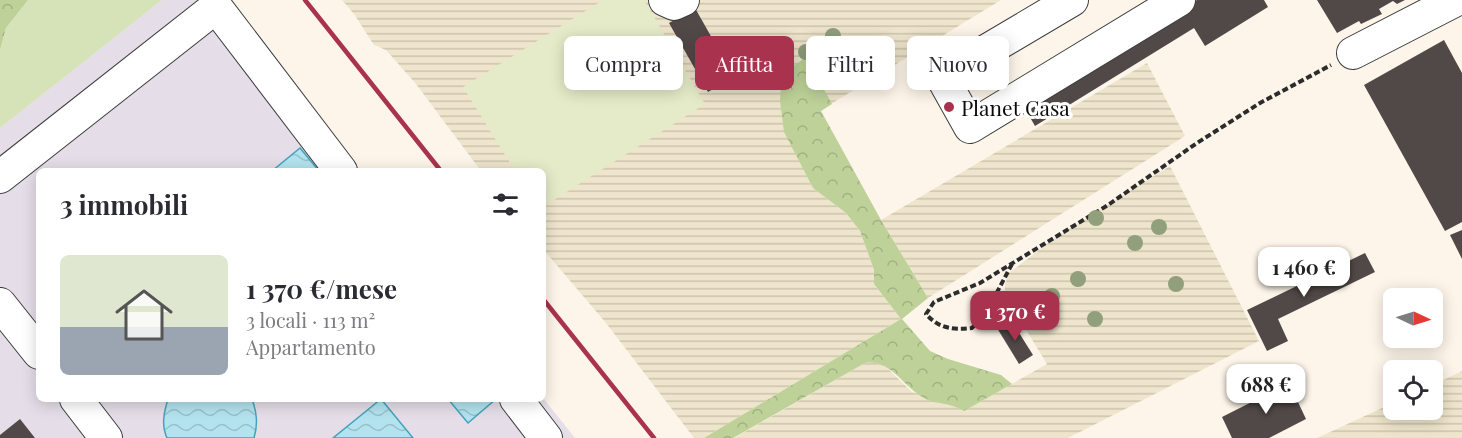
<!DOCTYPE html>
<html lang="it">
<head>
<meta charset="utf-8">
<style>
	:root { --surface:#fff; --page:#f2f2f3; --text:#2b2b33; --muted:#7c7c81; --line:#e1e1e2; --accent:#a9324f }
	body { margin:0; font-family:"Playfair Display",serif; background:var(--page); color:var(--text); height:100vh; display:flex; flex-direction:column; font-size:22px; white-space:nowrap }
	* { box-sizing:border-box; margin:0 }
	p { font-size:20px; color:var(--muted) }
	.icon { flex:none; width:33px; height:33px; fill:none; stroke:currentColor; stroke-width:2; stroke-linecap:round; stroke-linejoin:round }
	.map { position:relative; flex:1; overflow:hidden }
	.side { position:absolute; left:36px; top:168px; width:510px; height:234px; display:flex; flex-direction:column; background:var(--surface); border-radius:9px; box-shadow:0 3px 15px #0003 }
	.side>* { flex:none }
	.top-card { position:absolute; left:564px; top:36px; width:570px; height:54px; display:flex; gap:12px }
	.needle { width:39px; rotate:94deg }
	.fabs { position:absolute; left:1383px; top:288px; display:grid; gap:12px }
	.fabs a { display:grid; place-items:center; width:60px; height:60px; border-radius:9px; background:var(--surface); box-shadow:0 3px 15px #0003; font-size:30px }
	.price { position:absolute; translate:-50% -51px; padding:0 14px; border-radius:12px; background:#fff; color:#222; font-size:20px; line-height:39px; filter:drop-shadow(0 2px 3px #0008) }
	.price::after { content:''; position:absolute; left:50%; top:36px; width:18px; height:14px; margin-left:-9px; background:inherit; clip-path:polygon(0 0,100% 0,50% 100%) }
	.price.current { background:var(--accent); color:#fff }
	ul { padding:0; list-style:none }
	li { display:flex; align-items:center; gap:18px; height:150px; padding:0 24px }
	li+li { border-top:2px solid var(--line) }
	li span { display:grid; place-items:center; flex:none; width:168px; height:120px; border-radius:9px; color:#555 }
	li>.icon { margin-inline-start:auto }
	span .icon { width:72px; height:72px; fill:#fffc; stroke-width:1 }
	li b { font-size:26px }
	h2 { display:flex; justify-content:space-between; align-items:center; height:72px; padding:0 24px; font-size:26px }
	.tag { padding:0 21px; border-radius:9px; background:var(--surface); box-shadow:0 3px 15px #0003; font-size:21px; line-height:54px }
	.tag.current { background:var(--accent); color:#fff }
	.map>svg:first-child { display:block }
	.industrial { fill:#e5dee8 }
	.farmland { fill:url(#farmland-rules) }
	.grass { fill:#d6e2b7 }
	.forest { fill:url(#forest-crowns) }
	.pitch { fill:#e5ebc8 }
	.water { fill:url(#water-waves); stroke:#43a3bd; stroke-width:1.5 }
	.building { fill:#514947 }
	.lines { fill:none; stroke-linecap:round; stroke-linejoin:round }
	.minor-casing { stroke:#3d3d3d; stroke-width:34 }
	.path { stroke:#2c2c2c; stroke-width:4; stroke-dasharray:6 3; stroke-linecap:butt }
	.minor { stroke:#fff; stroke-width:32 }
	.rail { stroke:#a9324f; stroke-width:4.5 }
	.tree { fill:#919f7c }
	.poi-dot { fill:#a9324f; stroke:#fff; stroke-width:2 }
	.labels { text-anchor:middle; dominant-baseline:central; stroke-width:6; stroke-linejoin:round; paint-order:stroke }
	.poi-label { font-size:21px; fill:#0a0a0a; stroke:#fff; text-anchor:start }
</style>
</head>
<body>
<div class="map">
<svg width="1462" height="438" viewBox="0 0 1462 438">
	<defs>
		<pattern id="farmland-rules" width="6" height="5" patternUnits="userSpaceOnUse" patternTransform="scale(1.5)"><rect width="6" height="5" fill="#efe5cc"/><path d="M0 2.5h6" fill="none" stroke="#ccc3ae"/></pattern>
		<pattern id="forest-crowns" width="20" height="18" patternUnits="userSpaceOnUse" patternTransform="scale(1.5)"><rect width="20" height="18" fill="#bdd198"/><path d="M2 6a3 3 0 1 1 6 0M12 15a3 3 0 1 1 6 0" fill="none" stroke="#a1b282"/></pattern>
		<pattern id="water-waves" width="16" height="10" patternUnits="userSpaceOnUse" patternTransform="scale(1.5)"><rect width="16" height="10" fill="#b3e3ee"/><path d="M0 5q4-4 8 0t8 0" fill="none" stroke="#99c1cb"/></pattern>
	</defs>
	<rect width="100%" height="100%" fill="#fdf5e9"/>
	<path class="industrial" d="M162,0h68l29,42 102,129h-322v228l504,-1 32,40h-575v-310z"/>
	<g class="farmland">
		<path d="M342,0h659l-216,132 28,56 33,25 14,18 14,39v14l27,35 -197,119h-10l-88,-115 -63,-74v-78h-62l-65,-87 -30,-34 -12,-5 -20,-31z"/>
		<path d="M1147,63l38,73 -257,162 -47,-78z"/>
		<path d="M1170,166l89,175 -191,97h-334l131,-75 7,-1 12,3 28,27 42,13 10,6 83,-47 -38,-62 -4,-10v-8l4,-11 47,-36z"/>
		<path d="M1462,371v67h-145l76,-35 1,7h38l1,-25z"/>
	</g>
	<path class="grass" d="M28,0h134l-162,128v-78l6,-22z"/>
	<g class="forest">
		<path d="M0,0h28l-22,28 -6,22z"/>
		<path d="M806,57l26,47 -11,7 60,109 47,78 -26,21 28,32 18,8 53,16 11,9 -48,27c-14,-9 -27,-6 -40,-13 -21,-11 -33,-39 -59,-35l-132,75h-29l197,-119 -27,-35v-14l-14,-39 -14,-18 -33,-25 -29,-56 -4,-31 1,-16 7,-15z"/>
	</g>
	<path class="pitch" d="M603,0h41l61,104 -162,103v-36h-28l-52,-84z"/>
	<g class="water">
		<path d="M300,148l19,23h-47z"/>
		<path d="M168,399h84c5,14 6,25 2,39h-87c-6,-13 -3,-26 1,-39z"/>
		<path d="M381,399l32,39h-80z"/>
		<path d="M448,399h48l-28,24z"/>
	</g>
	<g class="building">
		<path d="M1197,0h67l4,7 -63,39 -11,-18 -159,98 -11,-19z"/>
		<path d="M1317,0h88l-8,4 -4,-3 -14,8 3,5 -21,10 -2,-3 -22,12z"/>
		<path d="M695,8l39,69 -26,15 -39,-69z"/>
		<path d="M1444,40l18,33v149l-17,9 -81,-146z"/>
		<path d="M1462,230v29l-12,-24z"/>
		<path d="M1365,253l10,19 -97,47 10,22 -21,10 -20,-41z"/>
		<path d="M1011,320l22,35 -14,9 -22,-36z"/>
		<path d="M1289,383l17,36 -37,19h-37l-10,-21z"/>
		<path d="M20,419l15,19h-35v-3z"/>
	</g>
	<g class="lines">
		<defs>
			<g id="minor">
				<path d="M665,0l9,4 9,-4"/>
				<path d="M1072,0l-130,77 28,50 209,-127"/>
				<path d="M1353,53l103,-53"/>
				<path d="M0,177l216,-170 125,164"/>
				<path d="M0,304l39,49"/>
				<path d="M76,399l30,39"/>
				<path d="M516,399l30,39"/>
			</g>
		</defs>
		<use href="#minor" class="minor-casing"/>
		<path class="path" d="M1012,264l-25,47 -15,17c-18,2 -33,1 -46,-14l8,-12 46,-19 128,-78 89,-62 63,-40 71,-38"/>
		<use href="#minor" class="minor"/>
		<g class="rail">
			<path d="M305,0l136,171"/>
			<path d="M543,299l111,139"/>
		</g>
	</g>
	<g class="tree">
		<circle cx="833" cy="36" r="8"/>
		<circle cx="806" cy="52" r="8"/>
		<circle cx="1096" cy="218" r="8"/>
		<circle cx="1159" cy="227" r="8"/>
		<circle cx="1135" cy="243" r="8"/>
		<circle cx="1078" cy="279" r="8"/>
		<circle cx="1176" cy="284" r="8"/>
		<circle cx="1052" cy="296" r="8"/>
		<circle cx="1095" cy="319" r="8"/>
	</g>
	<circle class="poi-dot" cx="949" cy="107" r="6"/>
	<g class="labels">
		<g class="poi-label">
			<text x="961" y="107">Planet Casa</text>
		</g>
	</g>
</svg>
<div class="fabs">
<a><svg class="needle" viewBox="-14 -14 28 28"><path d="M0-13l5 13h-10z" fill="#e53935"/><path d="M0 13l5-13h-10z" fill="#7c7c81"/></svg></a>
<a><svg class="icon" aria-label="locate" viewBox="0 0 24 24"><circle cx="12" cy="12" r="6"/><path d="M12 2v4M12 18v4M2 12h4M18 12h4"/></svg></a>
</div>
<b class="price" style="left:1304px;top:298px">1 460 €</b>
<b class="price current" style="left:1015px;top:342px">1 370 €</b>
<b class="price" style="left:1266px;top:415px">688 €</b>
<div class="top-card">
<a class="tag">Compra</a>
<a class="tag current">Affitta</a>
<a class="tag">Filtri</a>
<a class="tag">Nuovo</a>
</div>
<section class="side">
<h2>3 immobili<svg class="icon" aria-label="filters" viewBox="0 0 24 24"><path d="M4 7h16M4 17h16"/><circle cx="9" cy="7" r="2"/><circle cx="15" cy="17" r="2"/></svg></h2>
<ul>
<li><span style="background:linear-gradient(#dfe7d0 60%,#9aa5b1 0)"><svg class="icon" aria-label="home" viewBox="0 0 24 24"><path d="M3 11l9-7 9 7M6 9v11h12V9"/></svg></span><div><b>1 370 €/mese</b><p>3 locali · 113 m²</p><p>Appartamento</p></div></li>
</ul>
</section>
</div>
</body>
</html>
